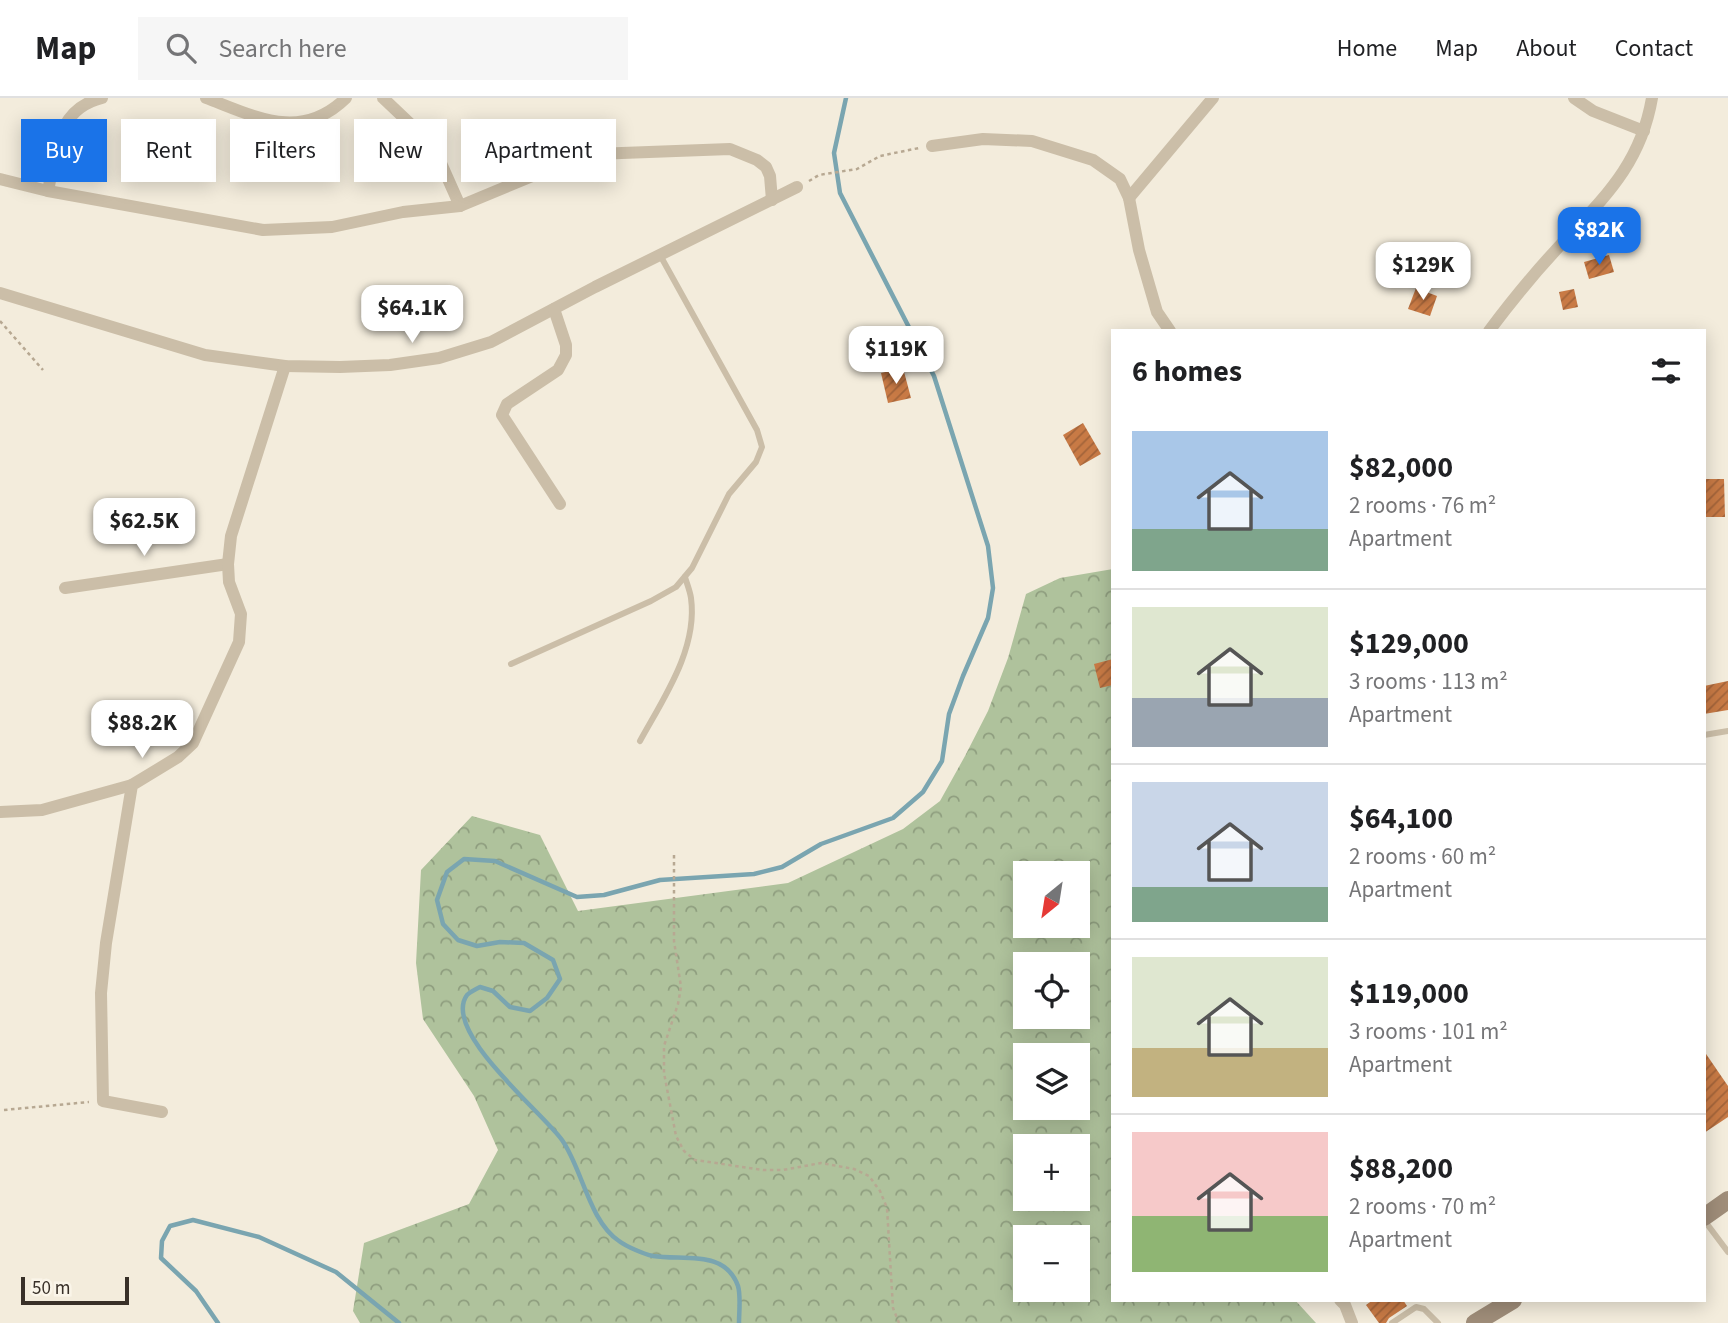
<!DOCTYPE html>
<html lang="en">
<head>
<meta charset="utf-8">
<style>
	:root { --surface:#fff; --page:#f6f6f6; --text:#202124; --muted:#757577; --line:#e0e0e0; --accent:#1a73e8 }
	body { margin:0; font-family:"Source Sans 3",sans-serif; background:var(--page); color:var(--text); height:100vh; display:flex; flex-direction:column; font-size:26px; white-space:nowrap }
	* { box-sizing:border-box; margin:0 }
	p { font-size:23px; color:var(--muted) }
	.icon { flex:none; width:38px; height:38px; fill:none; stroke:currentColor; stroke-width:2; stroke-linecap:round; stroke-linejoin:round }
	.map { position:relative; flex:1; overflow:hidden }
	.drawer { position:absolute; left:1111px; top:231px; width:595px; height:973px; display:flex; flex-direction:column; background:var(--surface); border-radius:0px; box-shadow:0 4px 18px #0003 }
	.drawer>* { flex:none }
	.hud { position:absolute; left:21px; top:21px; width:665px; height:63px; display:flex; gap:14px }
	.needle { width:46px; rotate:210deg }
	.controls { position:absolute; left:1013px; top:763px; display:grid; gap:14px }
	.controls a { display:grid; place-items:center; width:77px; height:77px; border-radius:0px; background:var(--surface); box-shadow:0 4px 18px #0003; font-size:35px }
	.scale { position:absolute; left:21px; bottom:18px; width:108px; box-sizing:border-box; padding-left:7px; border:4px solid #383028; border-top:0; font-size:19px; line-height:24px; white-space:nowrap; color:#383028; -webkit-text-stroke:5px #faf5e9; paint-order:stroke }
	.price { position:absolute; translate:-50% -60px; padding:0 16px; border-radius:14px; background:#fff; color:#222; font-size:23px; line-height:46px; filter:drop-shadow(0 2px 4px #0008) }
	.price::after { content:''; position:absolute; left:50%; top:42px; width:21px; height:16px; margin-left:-10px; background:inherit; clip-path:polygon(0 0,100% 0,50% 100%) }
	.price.on { background:var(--accent); color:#fff }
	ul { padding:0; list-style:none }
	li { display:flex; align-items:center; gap:21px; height:175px; padding:0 21px }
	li+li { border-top:2px solid var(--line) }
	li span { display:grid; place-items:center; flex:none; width:196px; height:140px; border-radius:0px; color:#555 }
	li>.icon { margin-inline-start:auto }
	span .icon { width:84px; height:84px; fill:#fffc; stroke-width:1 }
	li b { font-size:30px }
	h2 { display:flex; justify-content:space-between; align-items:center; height:84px; padding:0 21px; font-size:30px }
	.tag { padding:0 24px; border-radius:0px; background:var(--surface); box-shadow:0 4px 18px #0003; font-size:24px; line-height:63px }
	.tag.on { background:var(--accent); color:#fff }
	header { display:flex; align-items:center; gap:42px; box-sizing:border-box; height:98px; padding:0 35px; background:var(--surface); border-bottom:2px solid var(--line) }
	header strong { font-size:33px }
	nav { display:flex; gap:38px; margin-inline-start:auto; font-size:24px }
	.search { width:490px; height:63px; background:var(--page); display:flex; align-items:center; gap:18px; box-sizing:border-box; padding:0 24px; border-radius:0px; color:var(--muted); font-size:26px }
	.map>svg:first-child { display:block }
	.forest { fill:url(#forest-crowns); fill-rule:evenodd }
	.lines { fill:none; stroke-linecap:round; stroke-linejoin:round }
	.stream { stroke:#7aa5b0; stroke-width:4.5 }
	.building { fill:url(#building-hatch) }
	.path { stroke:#b7a892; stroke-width:2.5; stroke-dasharray:3.5 3.5; stroke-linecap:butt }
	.lane { stroke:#cbbea8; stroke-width:6 }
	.street { stroke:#cbbea8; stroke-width:12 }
	.secondary { stroke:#9f8d79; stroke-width:18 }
</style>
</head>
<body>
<header>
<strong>Map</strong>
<div class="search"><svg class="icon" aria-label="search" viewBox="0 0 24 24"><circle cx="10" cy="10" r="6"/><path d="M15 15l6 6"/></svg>Search here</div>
<nav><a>Home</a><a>Map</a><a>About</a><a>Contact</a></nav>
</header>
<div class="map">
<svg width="1728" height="1225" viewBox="0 0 1728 1225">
	<defs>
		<pattern id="forest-crowns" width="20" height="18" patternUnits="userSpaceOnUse" patternTransform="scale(1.75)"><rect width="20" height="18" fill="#afc29c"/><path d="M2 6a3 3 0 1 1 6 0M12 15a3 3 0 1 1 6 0" fill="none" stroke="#8f9e7f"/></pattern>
		<pattern id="building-hatch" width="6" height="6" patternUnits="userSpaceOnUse" patternTransform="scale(1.75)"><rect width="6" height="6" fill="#c87a45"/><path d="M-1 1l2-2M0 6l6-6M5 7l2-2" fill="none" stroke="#a3643a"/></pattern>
	</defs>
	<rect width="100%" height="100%" fill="#f3ecdc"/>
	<path class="forest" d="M1113,471v731h182l21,23h-956l-7,-12 11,-68 105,-39 29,-54 -24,-54 -51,-77 -7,-56 5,-93 51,-54 68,19 38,76 210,-28 115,-54 37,-28 25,-45 23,-45 20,-53 18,-64 34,-16zM1026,775h52v53h-52zM1026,866h52v53h-52zM1026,957h52v53h-52zM1026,1048h52v53h-52zM1026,1139h52v53h-52z"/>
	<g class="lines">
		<g class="stream">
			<path d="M218,1225l-22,-32 -35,-33 1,-17 8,-15 23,-6 66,17 77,35 63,51"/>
			<path d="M739,1225c0,-11 2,-27 -1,-37 -13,-37 -55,-25 -85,-30 -9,-2 -26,-9 -34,-15 -30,-20 -37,-73 -57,-101 -20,-28 -121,-109 -95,-145 3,-3 9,-6 13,-8l13,4 17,16 20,4 17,-13 13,-19 -7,-19 -29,-17 -24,-1 -23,4 -19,-6 -15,-16 -6,-24 10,-28 17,-13 31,2 82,36 27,-2 56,-15 94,-6 28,-7 39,-23 72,-26 30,-26 19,-31 7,-47 14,-38 25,-58 5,-30 -5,-42 -54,-170 -94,-183 -6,-40 12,-55"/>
		</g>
	</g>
	<g class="building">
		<path d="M1609,157l5,17 -25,7 -5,-17z"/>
		<path d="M1416,190l21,8 -7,20 -22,-7z"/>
		<path d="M1574,191l4,18 -15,3 -4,-18z"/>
		<path d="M903,270l8,30 -23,5 -7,-30z"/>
		<path d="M1083,325l18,31 -21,12 -17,-31z"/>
		<path d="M1704,381h20l1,38h-21z"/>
		<path d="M1113,561v26l-13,3 -6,-24z"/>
		<path d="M1728,583v29l-24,4v-28z"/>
		<path d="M1704,953l24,35v31l-24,16z"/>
		<path d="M1373,1202h30l4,6 -18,12 -3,5h-7l-13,-18z"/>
	</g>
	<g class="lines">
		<g class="path">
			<path d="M809,83l10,-6 38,-6 23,-13 39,-8"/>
			<path d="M0,223l43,49"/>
			<path d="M674,757v86l7,46 -3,17 -14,42v27l12,63 8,15 11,9 68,10h20l38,-7 33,6 15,7 11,15 7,17 6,100 6,15"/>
			<path d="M4,1012l85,-8"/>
		</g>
		<g class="lane">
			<path d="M511,566l140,-63 25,-14 16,-19 37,-74 27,-32 6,-15 -5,-17 -97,-175"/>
			<path d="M1704,637l24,-4"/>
			<path d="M640,643c23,-42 58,-92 51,-143 -1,-7 -4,-14 -6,-21"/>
			<path d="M1704,1122l24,32"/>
			<path d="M1392,1225l24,-16 8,2 14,14"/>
		</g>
		<g class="street">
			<path d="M206,0c50,19 95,44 140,0"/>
			<path d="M383,0l38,36 19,27 20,45"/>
			<path d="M1574,0l19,13 51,20"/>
			<path d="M932,48l51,-7 49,2 61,19 27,19 9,19 10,52 18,62 13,19"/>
			<path d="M0,81l48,12 215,39 69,-3 71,-15 57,-6 99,-41 36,-11 135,-5 27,11 9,7 4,9 2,24"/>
			<path d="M48,93c8,-38 8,-82 54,-93"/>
			<path d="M1129,100l84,-100"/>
			<path d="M0,195l205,62 80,11 55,1 50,-2 49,-7 52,-16 104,-55 202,-100"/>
			<path d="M554,211l12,36v10l-8,15 -51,34 -5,11 58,89"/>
			<path d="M1489,233c21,-28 42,-54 66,-80 45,-50 85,-83 97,-153"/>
			<path d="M65,490l163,-24"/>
			<path d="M0,714l42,-2 90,-25"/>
			<path d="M162,1014l-59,-11 -2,-108 5,-50 26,-158 46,-28 15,-14 46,-101 2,-28 -12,-32 -1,-18 3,-28 54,-170"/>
			<path d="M1340,1202l5,5 7,18"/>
		</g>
		<g class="secondary">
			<path d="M1704,1119l24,-17"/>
			<path d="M1475,1225l38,-23"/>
		</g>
	</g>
</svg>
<div class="controls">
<a><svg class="needle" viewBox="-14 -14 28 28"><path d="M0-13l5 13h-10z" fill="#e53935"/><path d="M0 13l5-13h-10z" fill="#757577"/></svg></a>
<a><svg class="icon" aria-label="locate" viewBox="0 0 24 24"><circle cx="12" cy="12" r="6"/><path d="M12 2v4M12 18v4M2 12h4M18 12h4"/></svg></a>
<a><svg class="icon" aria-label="layers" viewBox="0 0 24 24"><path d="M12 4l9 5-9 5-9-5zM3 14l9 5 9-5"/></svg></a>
<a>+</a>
<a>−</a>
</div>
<div class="scale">50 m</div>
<b class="price on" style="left:1599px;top:169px">$82K</b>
<b class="price" style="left:1423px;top:204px">$129K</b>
<b class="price" style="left:412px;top:247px">$64.1K</b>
<b class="price" style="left:896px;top:288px">$119K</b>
<b class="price" style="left:144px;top:460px">$62.5K</b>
<b class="price" style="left:142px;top:662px">$88.2K</b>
<div class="hud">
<a class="tag on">Buy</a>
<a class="tag">Rent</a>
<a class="tag">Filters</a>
<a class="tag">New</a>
<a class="tag">Apartment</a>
</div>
<section class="drawer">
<h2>6 homes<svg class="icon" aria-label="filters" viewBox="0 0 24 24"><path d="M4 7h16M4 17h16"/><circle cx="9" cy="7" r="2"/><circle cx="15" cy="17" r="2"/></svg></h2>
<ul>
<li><span style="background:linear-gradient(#a9c7e8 70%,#7fa58c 0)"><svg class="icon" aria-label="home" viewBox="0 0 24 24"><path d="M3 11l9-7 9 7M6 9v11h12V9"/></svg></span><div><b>$82,000</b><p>2 rooms · 76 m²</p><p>Apartment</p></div></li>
<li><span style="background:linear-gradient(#dfe7d0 65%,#9aa5b1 0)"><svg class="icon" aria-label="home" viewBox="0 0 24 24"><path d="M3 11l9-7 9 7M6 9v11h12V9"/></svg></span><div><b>$129,000</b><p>3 rooms · 113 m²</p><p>Apartment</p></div></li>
<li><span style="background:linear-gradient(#c9d6e8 75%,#7fa58c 0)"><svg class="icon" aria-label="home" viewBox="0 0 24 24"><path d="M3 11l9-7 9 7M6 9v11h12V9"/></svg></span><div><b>$64,100</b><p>2 rooms · 60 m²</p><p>Apartment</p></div></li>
<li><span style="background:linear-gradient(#dfe7d0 65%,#c2b280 0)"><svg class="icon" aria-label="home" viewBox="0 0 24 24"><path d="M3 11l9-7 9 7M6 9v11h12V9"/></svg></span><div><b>$119,000</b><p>3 rooms · 101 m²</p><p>Apartment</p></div></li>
<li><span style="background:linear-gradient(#f6c9c9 60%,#8fb573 0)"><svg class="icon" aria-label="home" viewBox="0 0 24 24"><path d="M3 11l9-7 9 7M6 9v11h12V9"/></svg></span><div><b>$88,200</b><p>2 rooms · 70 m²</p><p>Apartment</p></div></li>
</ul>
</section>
</div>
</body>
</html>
